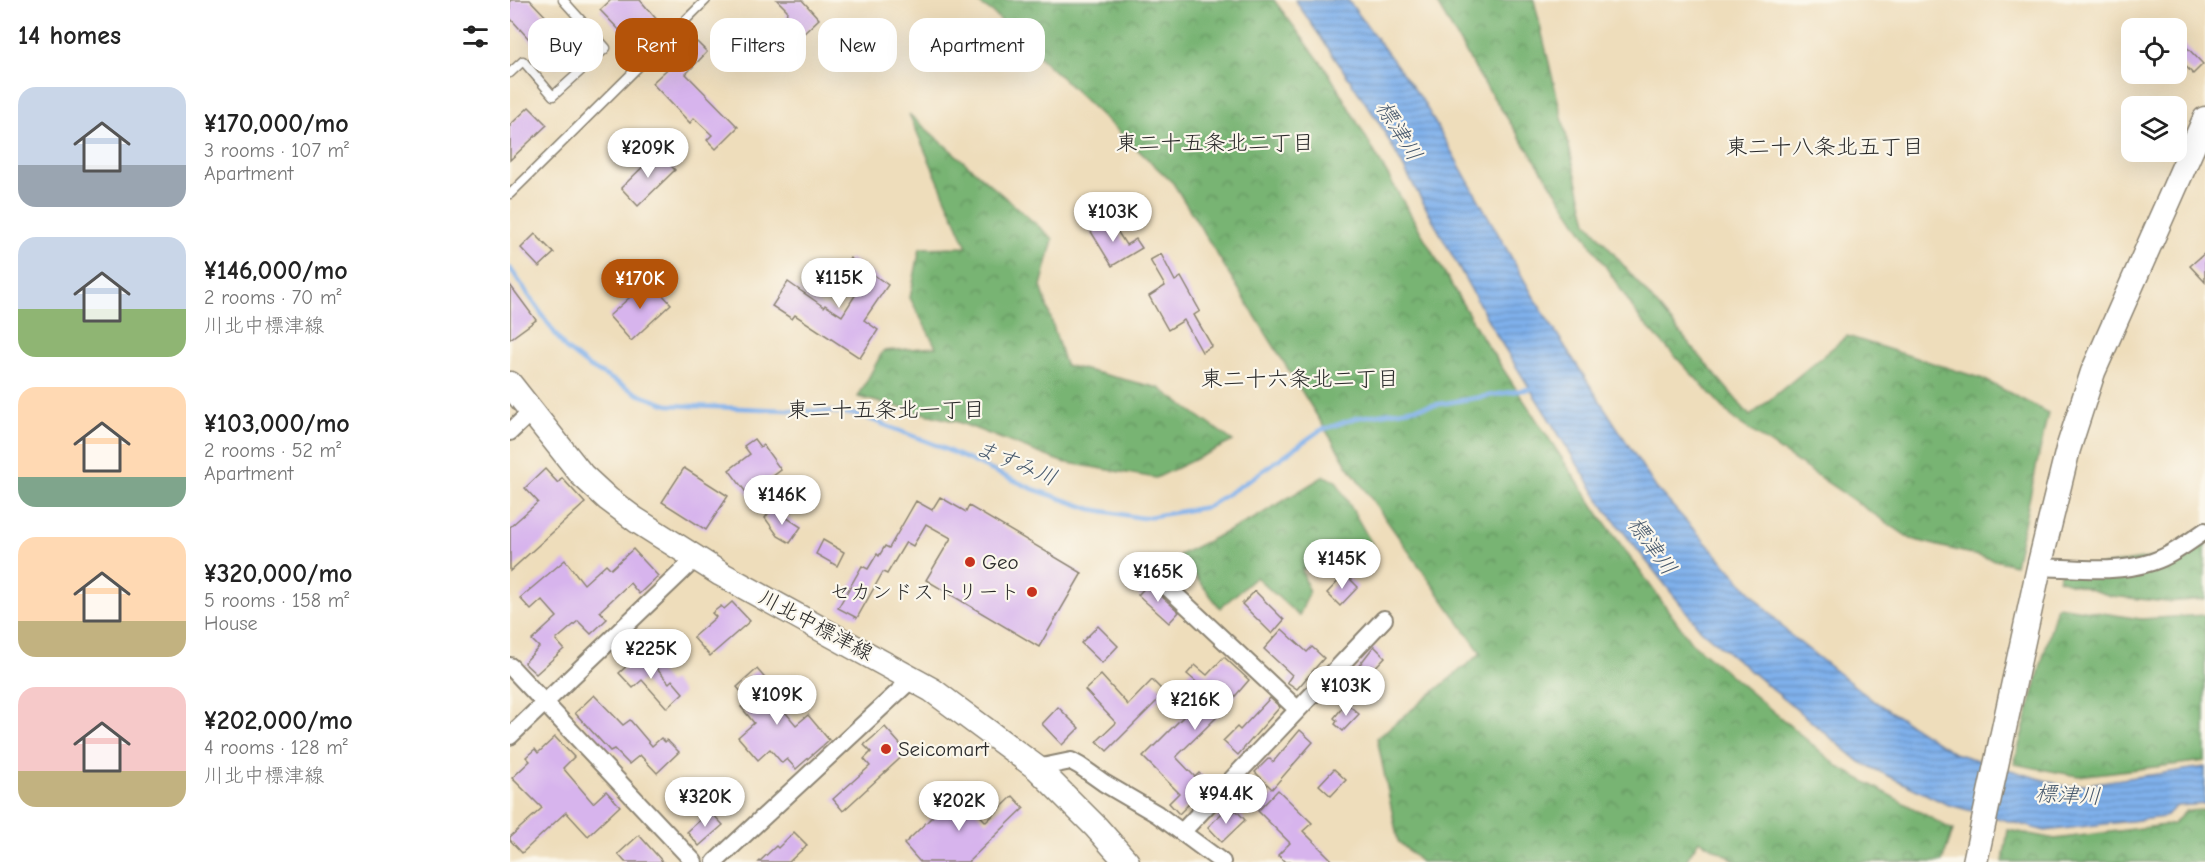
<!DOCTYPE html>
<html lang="en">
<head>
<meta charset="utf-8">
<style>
	:root { --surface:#fff; --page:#f6f6f6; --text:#222; --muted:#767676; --accent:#b45309 }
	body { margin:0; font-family:"Comic Neue","Klee One",sans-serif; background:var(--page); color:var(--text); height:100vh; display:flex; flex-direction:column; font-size:22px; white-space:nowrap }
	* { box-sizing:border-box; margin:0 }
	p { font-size:20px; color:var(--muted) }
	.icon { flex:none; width:33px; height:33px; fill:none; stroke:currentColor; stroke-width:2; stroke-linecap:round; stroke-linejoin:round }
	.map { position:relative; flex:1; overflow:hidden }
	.details { display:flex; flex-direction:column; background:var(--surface); width:510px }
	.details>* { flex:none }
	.guide { position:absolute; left:18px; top:18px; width:570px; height:54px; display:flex; gap:12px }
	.tools { position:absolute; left:1611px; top:18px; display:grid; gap:12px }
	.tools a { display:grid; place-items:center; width:66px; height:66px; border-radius:12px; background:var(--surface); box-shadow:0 6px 24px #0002; font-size:30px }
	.price { position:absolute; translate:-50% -51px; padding:0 14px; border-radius:21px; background:#fff; color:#222; font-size:20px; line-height:39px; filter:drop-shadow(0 2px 3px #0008) }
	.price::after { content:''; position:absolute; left:50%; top:36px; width:18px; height:14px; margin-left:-9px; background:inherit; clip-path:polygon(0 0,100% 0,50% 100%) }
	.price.active { background:var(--accent); color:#fff }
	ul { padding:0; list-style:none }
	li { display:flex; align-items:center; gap:18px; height:150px; padding:0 18px }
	li span { display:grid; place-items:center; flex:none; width:168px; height:120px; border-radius:18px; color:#555 }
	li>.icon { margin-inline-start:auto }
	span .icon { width:72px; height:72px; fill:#fffc; stroke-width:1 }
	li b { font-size:26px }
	h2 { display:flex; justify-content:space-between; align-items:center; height:72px; padding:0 18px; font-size:26px }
	.tag { padding:0 21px; border-radius:18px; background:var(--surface); box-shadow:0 6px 24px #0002; font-size:21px; line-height:54px }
	.tag.active { background:var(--accent); color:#fff }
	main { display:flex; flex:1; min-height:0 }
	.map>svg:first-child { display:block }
	.forest { fill:url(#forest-crowns); stroke:#52704f; stroke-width:1.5 }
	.water { fill:url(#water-rules); stroke:#556e8b; stroke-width:1.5 }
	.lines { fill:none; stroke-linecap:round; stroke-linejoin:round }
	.stream { stroke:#7fb0eb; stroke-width:4.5 }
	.building { fill:#d7b4ed }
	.lane-casing { stroke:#8c8473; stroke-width:11 }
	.street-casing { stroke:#8c8473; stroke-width:20 }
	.secondary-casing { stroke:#8c8473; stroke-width:27 }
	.lane { stroke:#fff; stroke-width:8 }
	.street { stroke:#fff; stroke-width:16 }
	.secondary { stroke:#fff; stroke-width:24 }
	.poi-dot { fill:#c8321e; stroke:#fbf7ec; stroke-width:2 }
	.labels { text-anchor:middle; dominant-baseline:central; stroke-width:4.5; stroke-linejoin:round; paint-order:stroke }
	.poi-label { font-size:21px; fill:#2b2b2b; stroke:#fbf7ec; text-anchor:start }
	.street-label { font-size:21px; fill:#2b2b2b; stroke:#fbf7ec }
	.water-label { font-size:22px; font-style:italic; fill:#485a6e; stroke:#fbf7ec }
	.neighbourhood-label { font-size:22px; fill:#2b2b2b; stroke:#fbf7ec }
</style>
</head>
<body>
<main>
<section class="details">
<h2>14 homes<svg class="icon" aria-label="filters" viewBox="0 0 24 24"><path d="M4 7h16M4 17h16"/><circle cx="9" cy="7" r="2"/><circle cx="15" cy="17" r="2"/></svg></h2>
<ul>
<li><span style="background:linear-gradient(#c9d6e8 65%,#9aa5b1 0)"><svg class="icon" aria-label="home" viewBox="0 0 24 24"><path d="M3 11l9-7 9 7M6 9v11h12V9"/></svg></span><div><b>¥170,000/mo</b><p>3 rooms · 107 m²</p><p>Apartment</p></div></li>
<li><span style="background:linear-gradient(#c9d6e8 60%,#8fb573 0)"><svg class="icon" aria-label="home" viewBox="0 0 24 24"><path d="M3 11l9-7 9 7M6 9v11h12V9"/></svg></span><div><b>¥146,000/mo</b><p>2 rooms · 70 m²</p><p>川北中標津線</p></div></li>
<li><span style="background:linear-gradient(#ffd9b3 75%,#7fa58c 0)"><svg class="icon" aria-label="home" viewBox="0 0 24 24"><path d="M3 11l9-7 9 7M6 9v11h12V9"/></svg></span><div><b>¥103,000/mo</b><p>2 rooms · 52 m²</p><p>Apartment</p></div></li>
<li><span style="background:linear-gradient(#ffd9b3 70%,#c2b280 0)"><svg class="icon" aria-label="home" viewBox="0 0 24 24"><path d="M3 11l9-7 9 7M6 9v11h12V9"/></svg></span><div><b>¥320,000/mo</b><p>5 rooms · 158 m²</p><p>House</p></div></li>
<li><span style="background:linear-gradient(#f6c9c9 70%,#c2b280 0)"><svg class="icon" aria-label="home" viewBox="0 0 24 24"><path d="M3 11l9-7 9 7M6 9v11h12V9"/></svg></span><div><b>¥202,000/mo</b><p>4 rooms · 128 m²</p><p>川北中標津線</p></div></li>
</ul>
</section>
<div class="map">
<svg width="1695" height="862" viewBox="0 0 1695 862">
	<defs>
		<pattern id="forest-crowns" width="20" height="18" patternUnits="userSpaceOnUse" patternTransform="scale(1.5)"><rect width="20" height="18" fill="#78b473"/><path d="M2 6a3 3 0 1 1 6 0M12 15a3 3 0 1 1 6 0" fill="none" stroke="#63935f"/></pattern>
		<pattern id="water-rules" width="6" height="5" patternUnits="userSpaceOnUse" patternTransform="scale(1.5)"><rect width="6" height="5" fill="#7fb0eb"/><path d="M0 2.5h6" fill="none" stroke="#688fbf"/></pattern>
	</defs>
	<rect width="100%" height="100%" fill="#fbf7ec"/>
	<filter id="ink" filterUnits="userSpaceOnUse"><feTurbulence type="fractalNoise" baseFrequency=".0167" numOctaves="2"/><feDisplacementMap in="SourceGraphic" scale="12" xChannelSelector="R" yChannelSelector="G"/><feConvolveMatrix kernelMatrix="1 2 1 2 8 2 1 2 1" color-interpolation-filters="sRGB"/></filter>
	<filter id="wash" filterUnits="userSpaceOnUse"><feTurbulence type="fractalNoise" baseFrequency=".008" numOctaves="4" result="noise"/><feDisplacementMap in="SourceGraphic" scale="24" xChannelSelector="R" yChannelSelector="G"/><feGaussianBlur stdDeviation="1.35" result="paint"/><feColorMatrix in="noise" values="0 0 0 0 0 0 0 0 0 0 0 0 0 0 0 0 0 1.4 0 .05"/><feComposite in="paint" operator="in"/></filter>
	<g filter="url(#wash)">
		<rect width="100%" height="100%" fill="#edb"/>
		<g class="forest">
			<path d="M464,0h300l54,72 152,262 118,179 93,129 149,126 113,62 -11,32h-204l-39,-22 -14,22h-264l-23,-21 -21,-103 104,-85 -133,-187 -175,-283 -180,-170z"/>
			<path d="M925,0h99l53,222 163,194 97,-80 136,43 65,34 -33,152 -104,-26 -176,-119 -94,-100 -161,-243z"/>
			<path d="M399,114l144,125 -12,47 24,79 94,23 74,53 -77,37 -94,-16 -104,-40 -100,-25 25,-46 53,-4 -26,-49 10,-50 47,-1z"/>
			<path d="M814,476l12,5 40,70 -4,14 -70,4 7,24 -10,23 -43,-39 -36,31 -41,-53 76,-37z"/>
			<path d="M1695,542v57l-38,3 -56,-6 -53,-17 3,-7 126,-20z"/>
			<path d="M1547,606l84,13 64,-4v146l-127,15 -64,-12z"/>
			<path d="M1695,810v52h-202l5,-32 47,9 118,-15 13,-13z"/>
		</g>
		<path class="water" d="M785,0h53l73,98 118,208 117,182 133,146 82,65 83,54 113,34 138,-20v37l-28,2 -13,11 -119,14 -99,-27 -86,-42 -159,-132 -95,-120 -112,-179 -116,-210z"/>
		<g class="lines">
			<path class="stream" d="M0,268l55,80 23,18 52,29 28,10 167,7 24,3 77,30 97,44 58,20 51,9 65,-11 44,-28 68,-48 37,-13 179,-30"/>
		</g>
		<g id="blocks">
			<g class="building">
				<path d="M0,0h20l46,48 -21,20 -45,-50z"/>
				<path d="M101,0h29l24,28 -16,15 -11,-11 -8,8 -29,-30z"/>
				<path d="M267,0h25l17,19 -19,18 -14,-16 1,-11z"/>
				<path d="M228,22l18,18 -27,27 -11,-11 15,-16 -2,-12z"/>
				<path d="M1666,36l27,28 -10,10 -17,-18z"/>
				<path d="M187,42l10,10 -21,22 52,53 -22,22 -9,-9 5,-5 -18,-17 -4,5 -38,-40z"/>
				<path d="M19,107l18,18 -37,35v-35z"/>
				<path d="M148,152l17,18 -37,36 -17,-18z"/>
				<path d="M599,218l17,27 10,-6 6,9 -30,18 -22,-36z"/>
				<path d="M25,234l19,19 -15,14 -18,-19z"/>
				<path d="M1695,253v29l-15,-16z"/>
				<path d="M651,254l14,27 6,-4 19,34 -6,4 18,31 -10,6 -18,-32 -16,10 -19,-34 16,-10 -15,-26z"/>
				<path d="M340,258l38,27 -24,35 14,10 -18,28 -65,-43 -3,4 -20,-13 16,-24 36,25 1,-2 17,11 14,-22 -21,-15z"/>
				<path d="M139,280l22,24 -40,37 -22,-25z"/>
				<path d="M0,285l26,35 -26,19z"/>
				<path d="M244,439l6,8 3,-2 18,25 -33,25 -19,-25 21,-16 -6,-8z"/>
				<path d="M174,468l44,28 -22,34 -44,-28z"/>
				<path d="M35,469l13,14 4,-5 23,25 -75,68v-44l28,-25 -13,-14z"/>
				<path d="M430,497l26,15 3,-6 113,67 -43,74 -113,-67 25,-42 -25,-14 -13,22 -7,-4 -19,32 -4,-2 -26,46 -19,-10 24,-42 6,3 9,-15 2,2 6,-10 4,2 27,-47 16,9z"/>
				<path d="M262,508l29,19 -11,16 -12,-7 -13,-18z"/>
				<path d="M313,540l21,12 -7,14 -21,-12z"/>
				<path d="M123,549l25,27 -19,18 -9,-11 -30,28 7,8 -16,15 -13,-13 -22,19 8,9 -28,25 -12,-11 15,-16 -7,-7 25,-23 -15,-17 -11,10 -11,-12 45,-38 19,24 22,-20 5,5z"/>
				<path d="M835,574l13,13 -18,19 -13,-13z"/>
				<path d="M642,580l6,13 21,19 -10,11 -31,-28z"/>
				<path d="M745,591l29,29 -12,14 -30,-30z"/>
				<path d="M222,602l18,19 -40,35 -17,-19 23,-20 -4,-4 9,-7 3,3z"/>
				<path d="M588,626l20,20 -16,17 -21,-20z"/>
				<path d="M772,629l25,23 5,-5 12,11 -27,31 -10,-7 5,-7 -28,-26z"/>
				<path d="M864,646l11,11 -17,18 5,4 -15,17 -14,-11z"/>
				<path d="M132,652l27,31 3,-3 11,13 -16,15 -25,-28 -9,8 -14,-15z"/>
				<path d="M714,657l25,23 -31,36 -42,41 19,20 4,-4 11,10 -31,31 -10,-11 10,-10 -36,-36 65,-65 -21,-18 8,-9 12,10z"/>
				<path d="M247,669l12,14 -5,4 32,38 12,-10 21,25 -33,29 -9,-10 -5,4 -12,-14 -12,11 -20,-23 16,-14 -13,-16 8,-6 -12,-14z"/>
				<path d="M591,675l27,30 24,-25 13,13 -58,58 -10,-10 19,-18 -31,-33z"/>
				<path d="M84,695l29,30 7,-5 22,26 9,-8 4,4 2,-2 12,12 -22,21 -17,-18 -11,9 -15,-15 -4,2 -35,-38z"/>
				<path d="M760,698l10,9 -42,48 -15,-14 14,-14 3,3z"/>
				<path d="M836,703l13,11 -16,17 -8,-7 2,-3 -3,-3z"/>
				<path d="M548,707l21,21 -17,17 -20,-21z"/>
				<path d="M375,727l22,25 -64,59 -10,-12 37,-33 -6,-7 7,-7 -7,-7z"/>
				<path d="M790,730l13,12 -41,47 -17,-17 14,-14 4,4z"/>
				<path d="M45,737l19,20 -11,11 30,35 13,-12 14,15 -32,30 -22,-24 -44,41 -12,-13v-3l32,-29 -30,-30 18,-17 -4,-4 9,-8 3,4z"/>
				<path d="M824,769l12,11 -15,16 -12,-11z"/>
				<path d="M768,790l34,33 -9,8 31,31h-49l-7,-7 12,-12 -32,-32z"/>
				<path d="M448,792l28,30 27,-26 11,12 -56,54h-48l-16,-18z"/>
				<path d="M726,810l9,10 -23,22 -14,-15 15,-15 5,6z"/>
				<path d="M200,811l13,14 -24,21 -12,-14z"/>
				<path d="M284,832l13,13 -18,17h-30l17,-16 2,2z"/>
				<path d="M129,835l24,27h-38l-7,-8z"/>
			</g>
		</g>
	</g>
	<g filter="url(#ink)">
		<use href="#blocks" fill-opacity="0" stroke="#8c8473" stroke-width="1.5"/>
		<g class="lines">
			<defs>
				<g id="lane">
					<path d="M0,73l13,-12 30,35 53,-48 -43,-48"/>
					<path d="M0,194l196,-194"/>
				</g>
				<g id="street">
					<path d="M0,432l21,-20"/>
					<path d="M1529,567c37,1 77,7 113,-5 19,-6 37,-20 53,-31"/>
					<path d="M655,585l132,124"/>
					<path d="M0,666l184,196"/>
					<path d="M0,736l186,-178"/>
					<path d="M527,768l34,-7 9,5 24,17 53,31 65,48"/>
					<path d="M672,832l202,-213"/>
					<path d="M205,862l197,-183"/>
				</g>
				<g id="secondary">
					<path d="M0,384l72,91 26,24 28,21 85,54 211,116 105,78 59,59 31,35"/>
					<path d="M1465,862l64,-295 29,-118 25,-77 112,-253"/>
				</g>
			</defs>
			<use href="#lane" class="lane-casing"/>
			<use href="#street" class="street-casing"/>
			<use href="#secondary" class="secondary-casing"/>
			<use href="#lane" class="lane"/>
			<use href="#street" class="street"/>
			<use href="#secondary" class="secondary"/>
		</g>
	</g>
	<g class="poi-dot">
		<circle cx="460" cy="562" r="6"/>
		<circle cx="522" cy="592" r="6"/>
		<circle cx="376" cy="749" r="6"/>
	</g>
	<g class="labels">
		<g class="poi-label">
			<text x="472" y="562">Geo</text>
			<text x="510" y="592" text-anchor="end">セカンドストリート</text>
			<text x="388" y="749">Seicomart</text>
		</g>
		<g class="street-label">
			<text transform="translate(306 625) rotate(28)">川北中標津線</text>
		</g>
		<g class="water-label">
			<text transform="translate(889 131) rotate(58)">標津川</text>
			<text transform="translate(506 463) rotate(22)">ますみ川</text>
			<text transform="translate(1142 546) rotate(54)">標津川</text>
			<text transform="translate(1558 795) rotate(3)">標津川</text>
		</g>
		<g class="neighbourhood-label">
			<text x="705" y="143">東二十五条北二丁目</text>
			<text x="1315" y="147">東二十八条北五丁目</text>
			<text x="790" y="379">東二十六条北二丁目</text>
			<text x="376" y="410">東二十五条北一丁目</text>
		</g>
	</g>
</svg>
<div class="tools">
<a><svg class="icon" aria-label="locate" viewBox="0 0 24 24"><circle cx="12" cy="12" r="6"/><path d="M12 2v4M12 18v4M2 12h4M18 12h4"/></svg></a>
<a><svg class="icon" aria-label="layers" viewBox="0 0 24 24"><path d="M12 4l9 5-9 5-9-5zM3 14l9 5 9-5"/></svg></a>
</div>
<b class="price" style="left:138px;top:179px">¥209K</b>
<b class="price" style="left:603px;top:243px">¥103K</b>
<b class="price" style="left:329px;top:309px">¥115K</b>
<b class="price active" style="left:130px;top:310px">¥170K</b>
<b class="price" style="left:272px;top:526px">¥146K</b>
<b class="price" style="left:832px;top:590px">¥145K</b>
<b class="price" style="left:648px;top:603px">¥165K</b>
<b class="price" style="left:141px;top:680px">¥225K</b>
<b class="price" style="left:836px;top:717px">¥103K</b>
<b class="price" style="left:267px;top:726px">¥109K</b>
<b class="price" style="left:685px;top:731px">¥216K</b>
<b class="price" style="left:716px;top:825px">¥94.4K</b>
<b class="price" style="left:195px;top:828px">¥320K</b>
<b class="price" style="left:449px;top:832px">¥202K</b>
<div class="guide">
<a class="tag">Buy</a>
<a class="tag active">Rent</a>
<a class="tag">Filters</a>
<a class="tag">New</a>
<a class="tag">Apartment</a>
</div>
</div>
</main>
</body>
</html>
